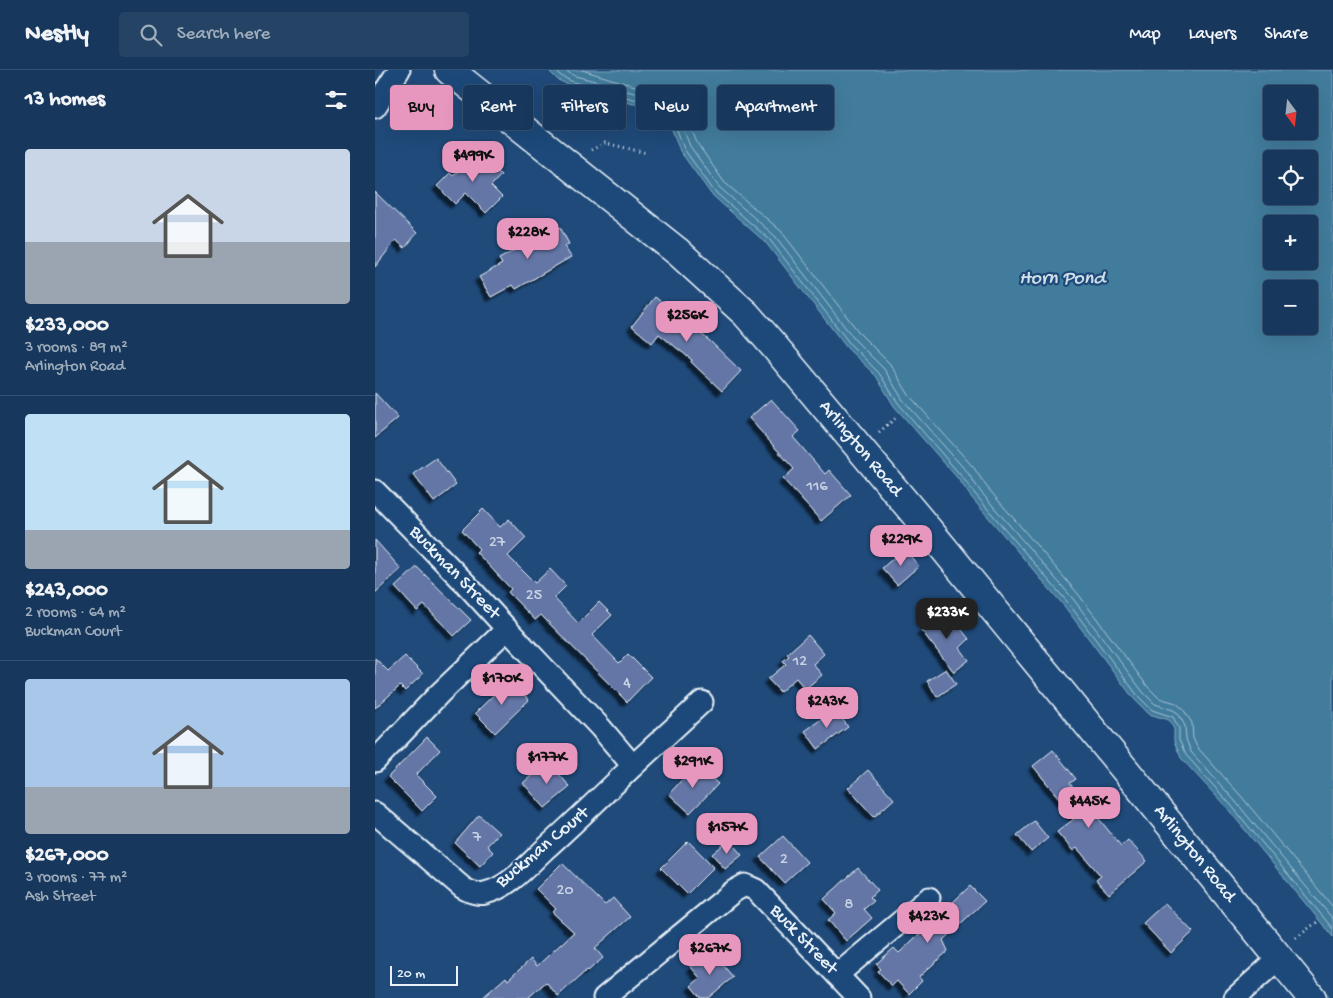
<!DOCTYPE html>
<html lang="en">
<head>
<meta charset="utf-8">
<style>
	:root { --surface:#17385c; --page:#244365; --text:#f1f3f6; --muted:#9eacbb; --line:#365272; --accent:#e797bd }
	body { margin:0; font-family:"Gochi Hand",sans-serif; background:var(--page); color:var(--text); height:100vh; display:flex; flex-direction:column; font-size:19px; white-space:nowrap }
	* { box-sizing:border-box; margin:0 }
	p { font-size:16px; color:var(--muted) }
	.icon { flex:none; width:28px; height:28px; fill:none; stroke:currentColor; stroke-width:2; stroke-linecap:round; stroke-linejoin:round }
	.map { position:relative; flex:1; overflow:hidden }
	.side { display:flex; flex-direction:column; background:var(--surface); width:375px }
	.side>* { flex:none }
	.banner { position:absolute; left:15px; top:15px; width:475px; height:45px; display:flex; gap:10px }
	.needle { width:32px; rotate:165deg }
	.buttons { position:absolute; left:888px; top:15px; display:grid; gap:10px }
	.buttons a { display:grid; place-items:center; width:55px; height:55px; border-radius:5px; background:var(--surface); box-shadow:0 5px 20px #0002,0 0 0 1px var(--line); font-size:25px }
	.scale { position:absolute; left:15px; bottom:12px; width:68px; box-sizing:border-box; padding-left:5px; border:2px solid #e8f1f8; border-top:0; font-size:14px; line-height:18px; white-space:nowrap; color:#e8f1f8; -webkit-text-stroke:4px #1f4a7a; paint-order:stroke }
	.price { position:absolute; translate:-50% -42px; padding:0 11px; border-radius:10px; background:var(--accent); color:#111; font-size:16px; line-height:32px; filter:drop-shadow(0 1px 2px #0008) }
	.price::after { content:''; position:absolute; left:50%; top:30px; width:15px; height:11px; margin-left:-8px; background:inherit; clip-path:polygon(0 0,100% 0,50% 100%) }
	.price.on { background:#222; color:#fff }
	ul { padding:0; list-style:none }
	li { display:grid; align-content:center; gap:10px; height:265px; padding:0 25px }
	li+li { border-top:1px solid var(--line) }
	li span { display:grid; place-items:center; height:155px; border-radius:5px; color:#555 }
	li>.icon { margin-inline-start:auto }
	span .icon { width:90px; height:90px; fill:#fffc; stroke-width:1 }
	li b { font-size:21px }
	h2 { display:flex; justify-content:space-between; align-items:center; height:60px; padding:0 25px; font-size:21px }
	.chip { padding:0 18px; border-radius:5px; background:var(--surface); box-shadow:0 5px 20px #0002,0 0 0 1px var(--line); font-size:18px; line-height:45px }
	.chip.on { background:var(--accent); color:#111 }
	header { display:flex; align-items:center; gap:30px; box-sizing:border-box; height:70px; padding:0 25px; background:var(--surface); border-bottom:1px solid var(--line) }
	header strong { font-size:24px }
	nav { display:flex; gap:28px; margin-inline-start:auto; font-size:18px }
	.search { width:350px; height:45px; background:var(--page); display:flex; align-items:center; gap:12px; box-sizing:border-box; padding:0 18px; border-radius:5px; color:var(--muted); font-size:19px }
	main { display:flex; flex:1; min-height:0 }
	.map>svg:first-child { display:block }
	.water { fill:#427b9c; stroke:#84aac1; fill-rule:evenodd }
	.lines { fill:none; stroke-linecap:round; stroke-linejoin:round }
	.shore { stroke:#a6c2d3; stroke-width:1 }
	.building { fill:#6376a6; stroke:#e8f1f8; filter:url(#shadow) }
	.street-casing { stroke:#e8f1f8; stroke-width:25 }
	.secondary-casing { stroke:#e8f1f8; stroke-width:31 }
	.path { stroke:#e8f1f8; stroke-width:3; stroke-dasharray:1 4; stroke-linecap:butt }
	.street { stroke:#1f4a7a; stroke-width:21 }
	.secondary { stroke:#1f4a7a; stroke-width:28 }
	.labels { text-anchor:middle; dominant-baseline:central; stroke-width:4.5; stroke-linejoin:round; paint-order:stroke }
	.number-label { font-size:16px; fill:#c7d2e4 }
	.street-label { font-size:19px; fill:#e8f1f8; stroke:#1f4a7a }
	.water-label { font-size:20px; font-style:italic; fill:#cfdfea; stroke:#1f4a7a }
</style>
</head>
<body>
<header>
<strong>Nestly</strong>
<div class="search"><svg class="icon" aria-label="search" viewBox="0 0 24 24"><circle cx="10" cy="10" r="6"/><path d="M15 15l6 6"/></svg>Search here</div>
<nav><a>Map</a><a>Layers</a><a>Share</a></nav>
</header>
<main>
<section class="side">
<h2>13 homes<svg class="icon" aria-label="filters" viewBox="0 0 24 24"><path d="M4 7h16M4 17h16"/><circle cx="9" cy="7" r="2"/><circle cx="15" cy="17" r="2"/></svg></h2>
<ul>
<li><span style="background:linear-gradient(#c9d6e8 60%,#9aa5b1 0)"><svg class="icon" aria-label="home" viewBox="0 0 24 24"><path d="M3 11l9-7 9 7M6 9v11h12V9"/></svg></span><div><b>$233,000</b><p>3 rooms · 89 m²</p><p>Arlington Road</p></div></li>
<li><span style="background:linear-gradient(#bfe0f5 75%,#9aa5b1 0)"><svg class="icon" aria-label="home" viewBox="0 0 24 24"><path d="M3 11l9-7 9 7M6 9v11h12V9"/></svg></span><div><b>$243,000</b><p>2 rooms · 64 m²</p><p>Buckman Court</p></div></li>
<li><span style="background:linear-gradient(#a9c7e8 70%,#9aa5b1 0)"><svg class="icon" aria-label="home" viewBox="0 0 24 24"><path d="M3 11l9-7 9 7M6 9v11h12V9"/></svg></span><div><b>$267,000</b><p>3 rooms · 77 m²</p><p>Ash Street</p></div></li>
</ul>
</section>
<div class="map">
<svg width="958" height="928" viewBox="0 0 958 928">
	<defs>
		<filter id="shadow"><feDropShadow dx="-4.5" dy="4.5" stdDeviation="1" flood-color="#0009"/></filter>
	</defs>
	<rect width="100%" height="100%" fill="#1f4a7a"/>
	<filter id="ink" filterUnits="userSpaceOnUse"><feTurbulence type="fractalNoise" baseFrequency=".02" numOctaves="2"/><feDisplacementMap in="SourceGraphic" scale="10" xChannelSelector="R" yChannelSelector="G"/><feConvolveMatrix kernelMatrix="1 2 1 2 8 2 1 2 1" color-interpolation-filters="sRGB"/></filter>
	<g filter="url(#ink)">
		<path class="water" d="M173,0h785v867l-106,-129 -46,-50 -7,-17v-12l-5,-9 -20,-6 -15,-15 -69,-92 -94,-110 -11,-16 -66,-75 -18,-30 -29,-28 -81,-105 -55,-49 -31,-43 -9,-24 -12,-15 -14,-8h-12l-62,-18 -13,-6zM896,24h38v37h-38zM896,89h38v37h-38zM896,154h38v37h-38zM896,219h38v37h-38z"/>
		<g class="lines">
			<g class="shore">
				<path d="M180,0l6,6 12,6 60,17 13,1 17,9 12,15 9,25 30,42 56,49 81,105 28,28 19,30 65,75 12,16 94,110 69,92 14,14 21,7 6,11v12l7,15 45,50 102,124"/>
				<path d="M189,0l11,6 32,8 9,4 18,5 14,1 19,10 13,17 10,25 29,41 56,49 80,104 29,29 19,31 65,73 12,18 94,109 69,92 12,12 18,6 5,3 7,13 1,13 5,13 44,49 98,118"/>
				<path d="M207,0l53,16 16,1 21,12 15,19 10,25 27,39 57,49 80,104 29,29 19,31 65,73 12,18 93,109 69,92 11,11 17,5 7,6 9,14 1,15 4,9 44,49 92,111"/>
			</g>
		</g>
		<g class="building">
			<path d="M100,84l3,3 3,-2 20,20 -10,11 11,11 -16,16 -20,-20 -11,11 -18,-18 13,-13 3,3z"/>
			<path d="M0,122l42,41 -12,15 -9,-8 -21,27z"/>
			<path d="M171,153l5,9 9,-5 9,17 -5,2 7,11 -55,32 -3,-4 -22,12 -12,-20 23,-13 -3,-5 28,-16 -4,-7z"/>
			<path d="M280,227l56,45 30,29 -19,20 -31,-29 1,-2 -33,-26 -7,9 -20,-17z"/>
			<path d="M0,323l23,25 -23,20z"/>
			<path d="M396,329l29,32 -7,6 32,37 4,-4 22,25 -30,26 -38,-42 11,-10 -45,-51z"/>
			<path d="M61,388l20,27 -22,17 -21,-28z"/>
			<path d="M108,439l17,18 9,-8 17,19 -18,18 27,27 15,-14 16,17 -12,12 24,25 21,-21 13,13 -20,20 27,28 9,-9 23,23 -24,25 -86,-87 -6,5 -27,-28 3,-3 -35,-37 3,-3 -17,-19z"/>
			<path d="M0,470l26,29 -26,24z"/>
			<path d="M529,479l15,17 -22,19 -15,-17z"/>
			<path d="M42,497l54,53 -17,16 -30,-31 -7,6 -22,-24z"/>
			<path d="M571,540l23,29 -9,9 9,12 -15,12 -33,-42z"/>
			<path d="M433,565l16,19 -11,10 9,11 -17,14 -9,-11 -16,14 -12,-13 18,-15 -3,-3 6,-5 -2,-2z"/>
			<path d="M30,586l18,18 -18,17 -5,-5 -25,22v-50l13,13z"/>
			<path d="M571,599l10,15 -19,13 -10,-16z"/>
			<path d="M135,609l19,21 -34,33 -20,-20z"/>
			<path d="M460,639l13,18 -30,22 -13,-18z"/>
			<path d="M52,667l13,13 -24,25 21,21 -15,15 -34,-34z"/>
			<path d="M678,680l23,29 -6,4 51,63 7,-6 19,21 -38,33 -13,-14 5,-4 -24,-28 -4,3 -16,-19 18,-14 -42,-52z"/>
			<path d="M173,691l22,26 -25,21 -22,-25z"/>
			<path d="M321,694l22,20 -28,29 -21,-19z"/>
			<path d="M493,700l26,29 -20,18 -26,-29z"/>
			<path d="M104,745l20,18 -12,13 6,6 -13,14 -25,-23z"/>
			<path d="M659,751l14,17 -17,14 -14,-17z"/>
			<path d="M408,766l24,26 -23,21 -24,-26z"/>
			<path d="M354,770l13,15 -17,14 -13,-15z"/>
			<path d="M313,771l26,26 -27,27 -26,-26z"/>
			<path d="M187,793l43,42 8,-7 17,19 -35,31 8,10 -15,13 -1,-1 -29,26 -12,-14 -18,16h-46l24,-21 2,3 23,-21 6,7 37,-34 -22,-20 4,-3 -20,-20z"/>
			<path d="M483,798l20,22 -8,7 4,4 -10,8 8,9 -26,23 -18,-21 8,-7 -12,-14z"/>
			<path d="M595,816l15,15 -42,39 5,11 -29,26 3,4 -13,13 -12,-13 -5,5 -14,-15 3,-2 -5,-5 18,-16 5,5z"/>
			<path d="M790,833l28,29 -22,21 -28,-30z"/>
			<path d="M336,881l22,26 -25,21h-7l-10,-12 9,-8 -9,-11z"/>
		</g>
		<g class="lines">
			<defs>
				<g id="street">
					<path d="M0,37l24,-37"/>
					<path d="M0,421l90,92 42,46 -68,65 -64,67"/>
					<path d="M258,696l69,-64"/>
					<path d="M0,743l88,75c7,4 14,7 22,5 23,-5 42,-27 59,-43 30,-27 60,-56 89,-84l-33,-39 -93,-98"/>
					<path d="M462,905l92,-77"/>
					<path d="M229,928l130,-107 11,-6 11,5 103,108"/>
					<path d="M860,928l44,-40"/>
				</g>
				<path id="secondary" d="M74,0l229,182 68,62 28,32 167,199 371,453"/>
			</defs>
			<use href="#street" class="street-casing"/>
			<use href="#secondary" class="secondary-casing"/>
			<g class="path">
				<path d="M216,80l14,-7 42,10"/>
				<path d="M504,362l18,-15"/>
				<path d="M921,868l21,-16"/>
			</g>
			<use href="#street" class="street"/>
			<use href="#secondary" class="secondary"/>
		</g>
	</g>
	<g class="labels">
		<g class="number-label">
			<text x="442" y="417">116</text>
			<text x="122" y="473">27</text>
			<text x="159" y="526">25</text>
			<text x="425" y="592">12</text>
			<text x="252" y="614">4</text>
			<text x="102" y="768">7</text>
			<text x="409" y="790">2</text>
			<text x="190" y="821">20</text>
			<text x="474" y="835">8</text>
		</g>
		<g class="street-label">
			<text transform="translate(485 379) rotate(50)">Arlington Road</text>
			<text transform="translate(79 503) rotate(46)">Buckman Street</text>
			<text transform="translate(168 778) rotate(-40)">Buckman Court</text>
			<text transform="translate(819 784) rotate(51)">Arlington Road</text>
			<text transform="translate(428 870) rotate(46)">Buck Street</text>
		</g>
		<g class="water-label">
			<text x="687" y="209">Horn Pond</text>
		</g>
	</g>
</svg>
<div class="buttons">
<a><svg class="needle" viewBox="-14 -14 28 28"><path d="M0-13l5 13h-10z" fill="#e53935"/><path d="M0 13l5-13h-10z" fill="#9eacbb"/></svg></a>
<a><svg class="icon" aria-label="locate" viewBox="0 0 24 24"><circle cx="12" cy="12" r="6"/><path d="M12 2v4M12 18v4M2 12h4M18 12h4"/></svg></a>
<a>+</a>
<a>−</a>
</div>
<div class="scale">20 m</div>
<b class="price" style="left:98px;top:113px">$499K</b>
<b class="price" style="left:153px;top:190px">$228K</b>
<b class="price" style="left:312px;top:273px">$256K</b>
<b class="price" style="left:526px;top:497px">$229K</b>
<b class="price on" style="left:572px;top:570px">$233K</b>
<b class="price" style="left:127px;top:636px">$170K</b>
<b class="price" style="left:452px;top:659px">$243K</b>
<b class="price" style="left:172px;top:715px">$177K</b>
<b class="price" style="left:318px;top:719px">$291K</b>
<b class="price" style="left:714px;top:759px">$445K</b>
<b class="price" style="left:352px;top:785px">$157K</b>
<b class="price" style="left:553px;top:874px">$423K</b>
<b class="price" style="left:335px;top:906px">$267K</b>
<div class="banner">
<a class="chip on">Buy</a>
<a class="chip">Rent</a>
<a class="chip">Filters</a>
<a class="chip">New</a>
<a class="chip">Apartment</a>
</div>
</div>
</main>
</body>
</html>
